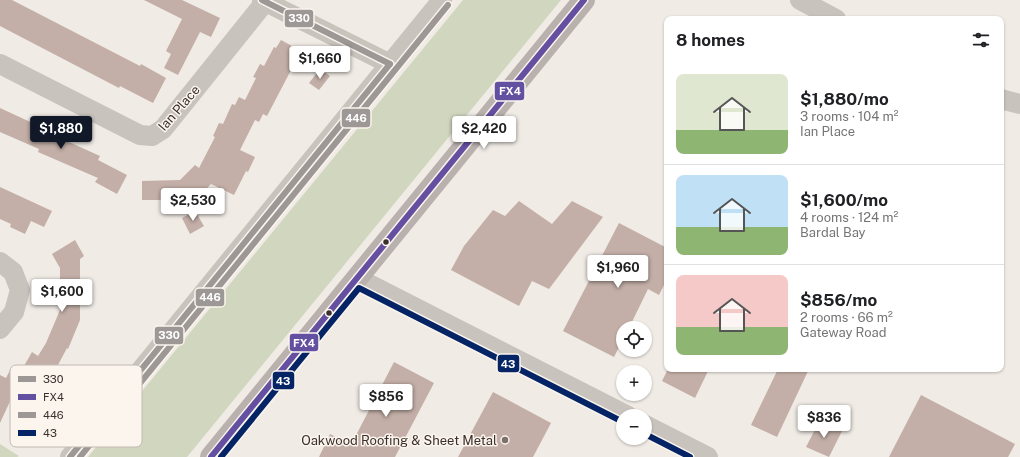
<!DOCTYPE html>
<html lang="en">
<head>
<meta charset="utf-8">
<style>
	:root { --surface:#fff; --page:#f6f6f6; --text:#202124; --muted:#757577; --line:#e0e0e0; --accent:#111827 }
	body { margin:0; font-family:"Public Sans",sans-serif; background:var(--page); color:var(--text); height:100vh; display:flex; flex-direction:column; font-size:15px; white-space:nowrap }
	* { box-sizing:border-box; margin:0 }
	p { font-size:13px; color:var(--muted) }
	.icon { flex:none; width:22px; height:22px; fill:none; stroke:currentColor; stroke-width:2; stroke-linecap:round; stroke-linejoin:round }
	.map { position:relative; flex:1; overflow:hidden }
	.side { position:absolute; left:664px; top:16px; width:340px; height:356px; display:flex; flex-direction:column; background:var(--surface); border-radius:8px; box-shadow:0 1px 3px #0004 }
	.side>* { flex:none }
	.buttons { position:absolute; left:616px; top:321px; display:grid; gap:8px }
	.buttons a { display:grid; place-items:center; width:36px; height:36px; border-radius:50%; background:var(--surface); box-shadow:0 1px 3px #0004; font-size:20px }
	.price { position:absolute; translate:-50% -34px; padding:0 9px; border-radius:4px; background:#fff; color:#222; font-size:13px; line-height:26px; filter:drop-shadow(0 1px 2px #0008) }
	.price::after { content:''; position:absolute; left:50%; top:24px; width:12px; height:9px; margin-left:-6px; background:inherit; clip-path:polygon(0 0,100% 0,50% 100%) }
	.price.active { background:var(--accent); color:#fff }
	ul { padding:0; list-style:none }
	li { display:flex; align-items:center; gap:12px; height:100px; padding:0 12px }
	li+li { border-top:1px solid var(--line) }
	li span { display:grid; place-items:center; flex:none; width:112px; height:80px; border-radius:8px; color:#555 }
	li>.icon { margin-inline-start:auto }
	span .icon { width:48px; height:48px; fill:#fffc; stroke-width:1 }
	li b { font-size:17px }
	h2 { display:flex; justify-content:space-between; align-items:center; height:48px; padding:0 12px; font-size:17px }
	.map>svg:first-child { display:block }
	.green { fill:#d1d6bf }
	.building { fill:#c3afa7 }
	.lines { fill:none; stroke-linecap:round; stroke-linejoin:round }
	.minor { stroke:#c9c3be; stroke-width:20 }
	.major { stroke:#b8b1ad; stroke-width:22 }
	.bus-1-casing { stroke:#fbf5ee; stroke-width:9 }
	.bus-2-casing { stroke:#fbf5ee; stroke-width:9 }
	.bus-3-casing { stroke:#fbf5ee; stroke-width:9 }
	.bus-4-casing { stroke:#fbf5ee; stroke-width:9 }
	.bus-1 { stroke:#9d9895; stroke-width:6 }
	.bus-2 { stroke:#6450a1; stroke-width:6 }
	.bus-3 { stroke:#9d9895; stroke-width:6 }
	.bus-4 { stroke:#052465; stroke-width:6 }
	.bus-dot { fill:#3b302b; stroke:#fbf5ee; stroke-width:1.5 }
	.poi-dot { fill:#7a716c; stroke:#fbf5ee; stroke-width:1.5 }
	.labels { text-anchor:middle; dominant-baseline:central; stroke-width:3; stroke-linejoin:round; paint-order:stroke }
	.street-label { font-size:13px; fill:#3b302b; stroke:#fbf5ee }
	.poi-label { font-size:13px; fill:#3b302b; stroke:#fbf5ee; text-anchor:end }
	.key { fill:#fbf5ee; stroke:#c1bab4; stroke-width:1 }
	.key-label { font-size:11px; fill:#3b302b }
	.line-badge { stroke:#fbf5ee; stroke-width:1.5 }
	.badge-label { font-size:11px; text-anchor:middle; font-weight:bold; fill:#fff }
</style>
</head>
<body>
<div class="map">
<svg width="1020" height="457" viewBox="0 0 1020 457">
	<rect width="100%" height="100%" fill="#f0ebe5"/>
	<g class="green">
		<path d="M463,0h98l-374,457h-99z"/>
		<path d="M0,444l19,12 -2,1h-17z"/>
	</g>
	<g class="building">
		<path d="M0,0h12l128,66 1,-2 25,14 -13,25 -33,-17 -1,2 -119,-62z"/>
		<path d="M144,0h38l38,18 -9,19 -11,-5 -22,43 -14,-7 7,-14 -5,-3 16,-32z"/>
		<path d="M281,40l20,11 -34,65 -4,-2 -4,8 -4,-2 -15,30 15,7 -7,15 -2,-1 -12,24 -23,-11 -15,16h-54v-19l38,-1 15,-15 4,3 16,-31 -2,-1 6,-13 4,1 9,-20 3,1 4,-8 6,3 11,-22 -3,-1 7,-13 4,2 10,-19 2,1z"/>
		<path d="M320,69l10,7 -11,14 -10,-7z"/>
		<path d="M0,108l39,18 -1,2 62,28 -2,4 29,15 -10,19 -22,-12 3,-4 -60,-26 1,-3 -39,-17z"/>
		<path d="M0,187l52,24 -8,16 -13,-6 -6,13 -15,-7 1,-3 -11,-5z"/>
		<path d="M519,201l33,23 20,-23 31,16 -54,72 -17,-8 -13,25 -68,-36 13,-24 29,-36 12,6z"/>
		<path d="M195,211l9,15 -14,8 -8,-16z"/>
		<path d="M619,223l48,25v31l-8,16 -11,-6 -19,39h-6v11l-9,18 -51,-26z"/>
		<path d="M75,240l9,16 -4,3v61l-12,29 -1,-1 -17,32 -26,-14 8,-14 6,4 8,-13 14,-33v-42l-8,-14z"/>
		<path d="M394,362l40,21 -39,74h-76l11,-23 21,11z"/>
		<path d="M11,368l15,7 -10,23 -4,-1 -12,26v-48l6,3z"/>
		<path d="M668,369h41l-14,29 -33,-17z"/>
		<path d="M778,369h31l-32,68 -26,-12z"/>
		<path d="M493,392l58,31 -18,34h-75z"/>
		<path d="M921,395l94,49 -7,13h-119z"/>
		<path d="M820,420l22,11 -13,26 -23,-10z"/>
	</g>
	<g class="lines">
		<g class="minor">
			<path d="M262,0l128,64"/>
			<path d="M800,0l36,19"/>
			<path d="M0,64l140,71 12,1 11,-7 102,-127"/>
			<path d="M1001,99l19,5"/>
			<path d="M0,262l13,10 7,18 -6,22 -14,17"/>
			<path d="M357,278l271,138"/>
			<path d="M645,425l63,32"/>
			<path d="M70,457l372,-457"/>
		</g>
		<path class="major" d="M211,457l373,-457"/>
		<defs>
			<g id="bus-1">
				<path d="M262,0l128,64"/>
				<path d="M70,457l320,-393"/>
			</g>
			<path id="bus-2" d="M211,457l373,-457"/>
			<path id="bus-3" d="M80,457l368,-452"/>
			<g id="bus-4">
				<path d="M645,434l45,23"/>
				<path d="M221,457l138,-169 264,134"/>
			</g>
		</defs>
		<use href="#bus-1" class="bus-1-casing"/>
		<use href="#bus-2" class="bus-2-casing"/>
		<use href="#bus-3" class="bus-3-casing"/>
		<use href="#bus-4" class="bus-4-casing"/>
		<use href="#bus-1" class="bus-1"/>
		<use href="#bus-2" class="bus-2"/>
		<use href="#bus-3" class="bus-3"/>
		<use href="#bus-4" class="bus-4"/>
	</g>
	<g class="bus-dot">
		<circle cx="386" cy="242" r="3.5"/>
		<circle cx="329" cy="313" r="3.5"/>
	</g>
	<circle class="poi-dot" cx="505" cy="440" r="4"/>
	<g class="labels">
		<g class="street-label">
			<text transform="translate(179 108) rotate(-49)">Ian Place</text>
		</g>
		<g class="poi-label">
			<text x="497" y="440">Oakwood Roofing &amp; Sheet Metal</text>
		</g>
	</g>
	<rect x="10" y="365" width="132" height="82" rx="6" class="key"/>
	<rect x="18" y="376" width="18" height="6" fill="#9d9895"/>
	<rect x="18" y="394" width="18" height="6" fill="#6450a1"/>
	<rect x="18" y="412" width="18" height="6" fill="#9d9895"/>
	<rect x="18" y="430" width="18" height="6" fill="#052465"/>
	<g class="key-label">
		<text x="43" y="383">330</text>
		<text x="43" y="401">FX4</text>
		<text x="43" y="419">446</text>
		<text x="43" y="437">43</text>
	</g>
	<g class="line-badge">
		<rect x="284" y="9" width="30" height="19" rx="4" fill="#9d9895"/>
		<rect x="494" y="81" width="31" height="20" rx="4" fill="#6450a1"/>
		<rect x="341" y="108" width="30" height="20" rx="4" fill="#9d9895"/>
		<rect x="195" y="288" width="30" height="19" rx="4" fill="#9d9895"/>
		<rect x="154" y="326" width="30" height="19" rx="4" fill="#9d9895"/>
		<rect x="289" y="333" width="30" height="19" rx="4" fill="#6450a1"/>
		<rect x="497" y="354" width="23" height="19" rx="4" fill="#052465"/>
		<rect x="272" y="371" width="23" height="19" rx="4" fill="#052465"/>
	</g>
	<g class="badge-label">
		<text x="299" y="22">330</text>
		<text x="510" y="95">FX4</text>
		<text x="356" y="122">446</text>
		<text x="210" y="301">446</text>
		<text x="169" y="339">330</text>
		<text x="304" y="347">FX4</text>
		<text x="508" y="368">43</text>
		<text x="283" y="385">43</text>
	</g>
</svg>
<div class="buttons">
<a><svg class="icon" aria-label="locate" viewBox="0 0 24 24"><circle cx="12" cy="12" r="6"/><path d="M12 2v4M12 18v4M2 12h4M18 12h4"/></svg></a>
<a>+</a>
<a>−</a>
</div>
<b class="price" style="left:320px;top:80px">$1,660</b>
<b class="price active" style="left:61px;top:150px">$1,880</b>
<b class="price" style="left:484px;top:150px">$2,420</b>
<b class="price" style="left:193px;top:222px">$2,530</b>
<b class="price" style="left:618px;top:289px">$1,960</b>
<b class="price" style="left:62px;top:313px">$1,600</b>
<b class="price" style="left:386px;top:418px">$856</b>
<b class="price" style="left:824px;top:439px">$836</b>
<section class="side">
<h2>8 homes<svg class="icon" aria-label="filters" viewBox="0 0 24 24"><path d="M4 7h16M4 17h16"/><circle cx="9" cy="7" r="2"/><circle cx="15" cy="17" r="2"/></svg></h2>
<ul>
<li><span style="background:linear-gradient(#dfe7d0 70%,#8fb573 0)"><svg class="icon" aria-label="home" viewBox="0 0 24 24"><path d="M3 11l9-7 9 7M6 9v11h12V9"/></svg></span><div><b>$1,880/mo</b><p>3 rooms · 104 m²</p><p>Ian Place</p></div></li>
<li><span style="background:linear-gradient(#bfe0f5 65%,#8fb573 0)"><svg class="icon" aria-label="home" viewBox="0 0 24 24"><path d="M3 11l9-7 9 7M6 9v11h12V9"/></svg></span><div><b>$1,600/mo</b><p>4 rooms · 124 m²</p><p>Bardal Bay</p></div></li>
<li><span style="background:linear-gradient(#f6c9c9 65%,#8fb573 0)"><svg class="icon" aria-label="home" viewBox="0 0 24 24"><path d="M3 11l9-7 9 7M6 9v11h12V9"/></svg></span><div><b>$856/mo</b><p>2 rooms · 66 m²</p><p>Gateway Road</p></div></li>
</ul>
</section>
</div>
</body>
</html>
